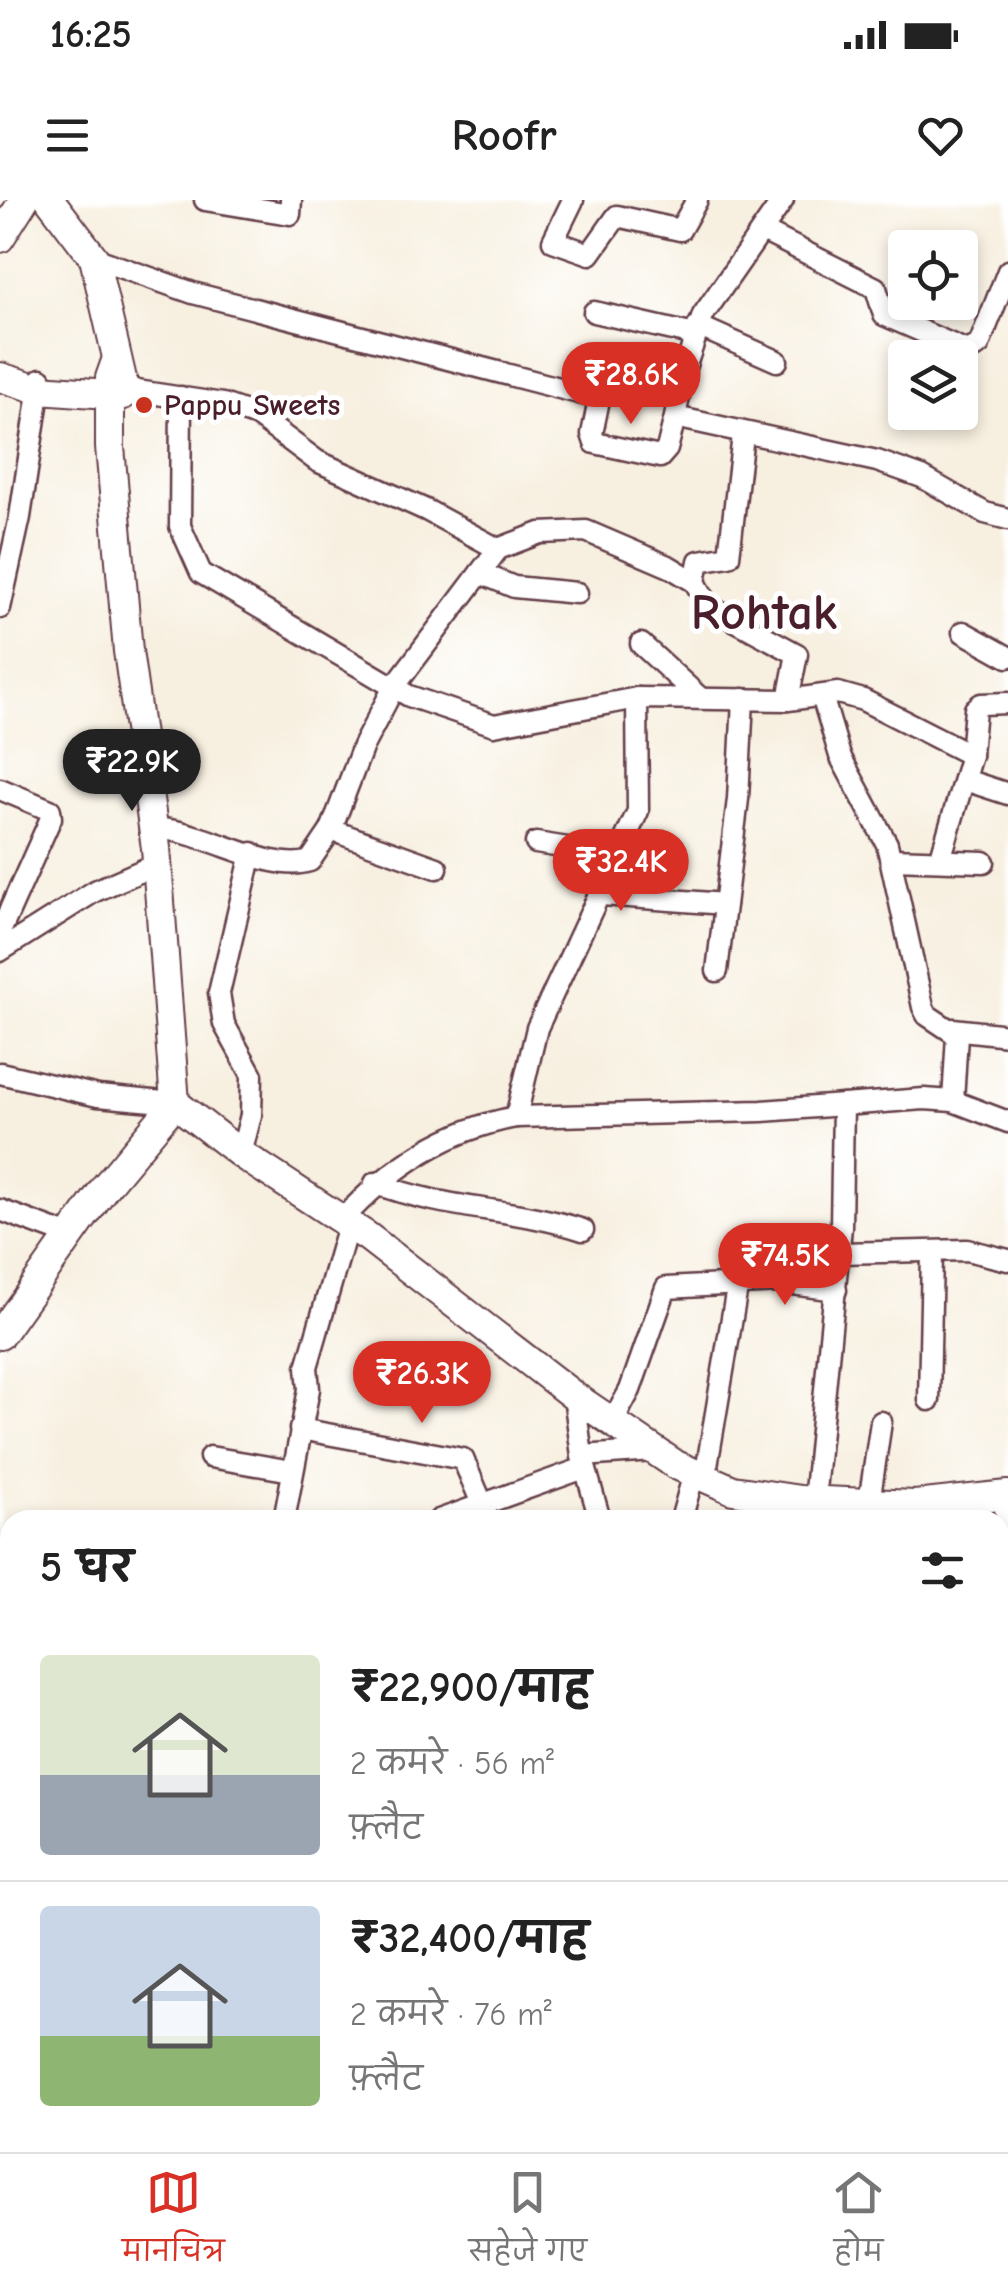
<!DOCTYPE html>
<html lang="hi">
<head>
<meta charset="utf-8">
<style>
	:root { --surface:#fff; --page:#f2f2f2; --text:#222; --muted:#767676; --line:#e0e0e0; --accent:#d93025 }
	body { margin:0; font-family:"Comic Neue","Playpen Sans Deva",sans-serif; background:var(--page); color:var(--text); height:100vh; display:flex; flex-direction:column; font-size:38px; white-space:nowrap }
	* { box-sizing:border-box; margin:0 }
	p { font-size:32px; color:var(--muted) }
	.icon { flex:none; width:55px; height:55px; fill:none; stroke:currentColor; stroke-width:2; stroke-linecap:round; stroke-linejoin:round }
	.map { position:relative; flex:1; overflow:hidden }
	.panel { position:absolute; left:0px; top:1310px; width:1010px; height:642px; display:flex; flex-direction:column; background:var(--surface); border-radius:30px 30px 0 0; box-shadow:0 5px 15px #0003 }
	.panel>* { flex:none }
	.buttons { position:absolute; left:888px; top:30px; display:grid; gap:20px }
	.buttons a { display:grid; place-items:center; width:90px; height:90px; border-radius:10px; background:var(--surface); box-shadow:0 5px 15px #0003; font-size:50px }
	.price { position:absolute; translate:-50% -85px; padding:0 22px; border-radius:35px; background:var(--accent); color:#fff; font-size:32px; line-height:65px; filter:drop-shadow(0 2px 5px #0008) }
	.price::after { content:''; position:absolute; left:50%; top:60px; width:30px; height:22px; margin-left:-15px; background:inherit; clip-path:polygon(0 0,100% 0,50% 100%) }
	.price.on { background:#222; color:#fff }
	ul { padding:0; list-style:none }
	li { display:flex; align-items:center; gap:30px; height:250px; padding:0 40px }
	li+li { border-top:2px solid var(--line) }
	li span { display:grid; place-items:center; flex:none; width:280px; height:200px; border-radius:10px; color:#555 }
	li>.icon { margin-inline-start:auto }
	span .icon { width:120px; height:120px; fill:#fffc; stroke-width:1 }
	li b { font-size:42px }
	h2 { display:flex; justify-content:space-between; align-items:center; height:120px; padding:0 40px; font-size:42px }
	.status { display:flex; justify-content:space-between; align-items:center; height:70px; padding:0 50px; background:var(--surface); direction:ltr }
	.status svg { height:28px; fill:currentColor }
	header { display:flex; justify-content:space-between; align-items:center; height:130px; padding:0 40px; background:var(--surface); font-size:45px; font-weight:700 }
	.dock { display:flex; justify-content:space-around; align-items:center; height:140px; border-top:2px solid var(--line); background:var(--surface); font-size:28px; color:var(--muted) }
	.dock a { display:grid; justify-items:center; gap:5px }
	.dock .on { color:var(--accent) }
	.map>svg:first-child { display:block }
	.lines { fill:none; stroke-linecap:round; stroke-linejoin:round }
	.street-casing { stroke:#643e46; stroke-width:25 }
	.secondary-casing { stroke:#643e46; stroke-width:32 }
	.street { stroke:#fff; stroke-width:20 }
	.secondary { stroke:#fff; stroke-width:28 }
	.poi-dot { fill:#c8321e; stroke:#fff; stroke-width:4 }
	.labels { text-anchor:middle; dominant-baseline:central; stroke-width:10; stroke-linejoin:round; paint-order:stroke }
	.poi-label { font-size:30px; font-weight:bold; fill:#4a1f2b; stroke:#fff; text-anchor:start }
	.town-label { font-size:50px; font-weight:bold; fill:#4a1f2b; stroke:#fff }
</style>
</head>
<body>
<div class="status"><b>16:25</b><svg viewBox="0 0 49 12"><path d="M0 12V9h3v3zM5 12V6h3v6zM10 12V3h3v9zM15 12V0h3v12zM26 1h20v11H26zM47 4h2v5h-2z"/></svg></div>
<header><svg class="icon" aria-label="menu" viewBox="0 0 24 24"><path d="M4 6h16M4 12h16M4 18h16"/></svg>Roofr<svg class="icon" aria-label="heart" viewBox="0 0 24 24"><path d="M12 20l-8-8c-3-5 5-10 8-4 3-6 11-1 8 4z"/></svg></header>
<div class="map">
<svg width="1008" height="1952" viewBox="0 0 1008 1952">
	<rect width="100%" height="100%" fill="#fff"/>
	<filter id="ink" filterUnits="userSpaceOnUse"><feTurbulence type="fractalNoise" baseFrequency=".01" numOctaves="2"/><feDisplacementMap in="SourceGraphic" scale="20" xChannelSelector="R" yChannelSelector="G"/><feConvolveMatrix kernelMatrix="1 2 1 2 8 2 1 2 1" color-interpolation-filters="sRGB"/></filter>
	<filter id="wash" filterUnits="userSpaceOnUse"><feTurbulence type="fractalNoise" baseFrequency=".0048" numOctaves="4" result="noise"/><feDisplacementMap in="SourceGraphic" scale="40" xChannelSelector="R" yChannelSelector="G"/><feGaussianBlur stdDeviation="2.25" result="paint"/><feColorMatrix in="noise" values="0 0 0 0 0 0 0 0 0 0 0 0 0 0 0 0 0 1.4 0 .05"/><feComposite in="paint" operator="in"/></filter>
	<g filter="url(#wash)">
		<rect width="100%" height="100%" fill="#f7efdf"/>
	</g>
	<g filter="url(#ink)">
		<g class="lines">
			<defs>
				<g id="street">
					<path d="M205,0l85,14 1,-14"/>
					<path d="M573,0l-20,41 37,13 27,-38 63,14 17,-30"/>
					<path d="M763,31l113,57 8,27 83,36 12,-6 29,-74"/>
					<path d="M94,58l99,35 405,105"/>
					<path d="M594,112l101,23"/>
					<path d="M698,126l79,35"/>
					<path d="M684,171l19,-56 80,-115"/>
					<path d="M122,184l15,7 86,13 34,12 60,45 109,49 72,39 42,-16 46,-2 84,36 25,15 12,21 12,9 78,42 -9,46"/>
					<path d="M181,197l-1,129 21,47 208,123 85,29 143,-27 151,2 50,-7 25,7 108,55"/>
					<path d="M675,217l-8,32 -7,8 -65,-14 -3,-9 16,-78 76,15 -9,46 202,44 45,16 63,36 23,6"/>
					<path d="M904,219l2,-7"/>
					<path d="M480,373l34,14 63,6"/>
					<path d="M695,382l4,-21 30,-5 14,-121"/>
					<path d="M0,408l20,-91 21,-138"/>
					<path d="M963,432l45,25"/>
					<path d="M641,444l59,54"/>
					<path d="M822,496l18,60 47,88 36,163 4,8 30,20 -4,66"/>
					<path d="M965,580l43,14"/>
					<path d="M0,589l50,21 1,8 -51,114"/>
					<path d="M150,629c50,-3 118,46 160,32l21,-31 32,-84 31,-59 104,-138"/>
					<path d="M331,630l106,38"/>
					<path d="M536,643l38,6 4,20 35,3"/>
					<path d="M892,659l92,3"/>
					<path d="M940,660l31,-105 4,-46 6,-5 27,-1"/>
					<path d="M602,695l123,9"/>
					<path d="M0,751l95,-60 62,-27"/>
					<path d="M717,771l21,-172 5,-100"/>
					<path d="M953,829l55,6"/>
					<path d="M0,873l98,23 77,7"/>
					<path d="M516,917l21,-89 101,-217 -1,-113"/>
					<path d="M241,954l10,-39 1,-40 -28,-51 -5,-31 33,-140"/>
					<path d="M375,983c72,28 137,24 208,47"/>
					<path d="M0,1010l70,26"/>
					<path d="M341,1021c47,-52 105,-91 175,-104l246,-6 162,-12 29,2 55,21"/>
					<path d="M839,1053l128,-3 41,10"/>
					<path d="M574,1196l8,60 18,64"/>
					<path d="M929,1200l3,-147"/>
					<path d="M613,1221l17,-31 36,-102 112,-6 58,8"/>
					<path d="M300,1229l163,30 26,61"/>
					<path d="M582,1256l72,-5"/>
					<path d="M210,1257l82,14"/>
					<path d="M705,1278l33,-196"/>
					<path d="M1004,1297l4,41"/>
					<path d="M814,1301l27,-274 2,-122"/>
					<path d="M869,1303l12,-81"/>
					<path d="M284,1320l25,-131 -2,-22 41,-142"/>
					<path d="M439,1320l145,-52"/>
					<path d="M681,1320l13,-47"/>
					<path d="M758,1320l3,-25"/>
					<path d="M0,1437h10"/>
					<path d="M1000,1656l8,1"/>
					<path d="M1000,1711l8,1"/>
					<path d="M1008,1829l-8,60 8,-3"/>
					<path d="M0,1870l10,-43"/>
					<path d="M859,1942l6,8 53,-2"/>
					<path d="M174,1952l2,-10"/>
					<path d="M260,1952l1,-10"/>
					<path d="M530,1952v-10"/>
					<path d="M954,1952l7,-10"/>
				</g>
				<g id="secondary">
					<path d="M50,0l44,58 28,121"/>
					<path d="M0,38l24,-38"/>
					<path d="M0,177l39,12 84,6"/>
					<path d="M175,903l66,51 127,83 206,159 102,69 57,25 67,10 115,5 93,-10"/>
					<path d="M0,1135l105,-148 70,-84 -19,-255 -28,-197 -18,-204v-69l5,-14"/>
				</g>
			</defs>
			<use href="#street" class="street-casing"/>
			<use href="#secondary" class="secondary-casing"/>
			<use href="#street" class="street"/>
			<use href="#secondary" class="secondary"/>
		</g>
	</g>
	<circle class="poi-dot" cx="144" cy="205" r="10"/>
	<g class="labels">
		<g class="poi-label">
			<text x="164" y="205">Pappu Sweets</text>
		</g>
		<g class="town-label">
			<text x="764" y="413">Rohtak</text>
		</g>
	</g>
</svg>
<div class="buttons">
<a><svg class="icon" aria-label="locate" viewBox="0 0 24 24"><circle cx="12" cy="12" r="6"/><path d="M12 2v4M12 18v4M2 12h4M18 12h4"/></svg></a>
<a><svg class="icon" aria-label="layers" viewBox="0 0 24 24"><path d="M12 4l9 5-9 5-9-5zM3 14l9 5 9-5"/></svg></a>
</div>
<b class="price" style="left:631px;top:227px">₹28.6K</b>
<b class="price on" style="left:132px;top:614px">₹22.9K</b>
<b class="price" style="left:621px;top:714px">₹32.4K</b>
<b class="price" style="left:785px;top:1108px">₹74.5K</b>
<b class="price" style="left:422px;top:1226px">₹26.3K</b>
<section class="panel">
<h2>5 घर<svg class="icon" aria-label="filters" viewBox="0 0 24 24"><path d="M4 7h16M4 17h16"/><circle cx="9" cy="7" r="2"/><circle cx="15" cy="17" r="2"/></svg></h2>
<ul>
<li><span style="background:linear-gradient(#dfe7d0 60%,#9aa5b1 0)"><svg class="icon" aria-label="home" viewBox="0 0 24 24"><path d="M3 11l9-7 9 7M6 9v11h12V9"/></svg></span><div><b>₹22,900/माह</b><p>2 कमरे · 56 m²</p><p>फ़्लैट</p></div></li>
<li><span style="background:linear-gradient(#c9d6e8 65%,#8fb573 0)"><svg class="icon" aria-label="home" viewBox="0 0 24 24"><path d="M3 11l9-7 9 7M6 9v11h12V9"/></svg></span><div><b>₹32,400/माह</b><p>2 कमरे · 76 m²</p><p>फ़्लैट</p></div></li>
</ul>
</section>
</div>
<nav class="dock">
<a class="on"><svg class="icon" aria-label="map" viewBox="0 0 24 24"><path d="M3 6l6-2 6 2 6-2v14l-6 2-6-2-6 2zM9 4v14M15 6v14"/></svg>मानचित्र</a>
<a><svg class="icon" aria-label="saved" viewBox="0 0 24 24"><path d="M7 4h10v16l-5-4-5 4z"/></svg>सहेजे गए</a>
<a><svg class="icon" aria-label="home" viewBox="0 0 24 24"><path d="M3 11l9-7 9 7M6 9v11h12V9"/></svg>होम</a>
</nav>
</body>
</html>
